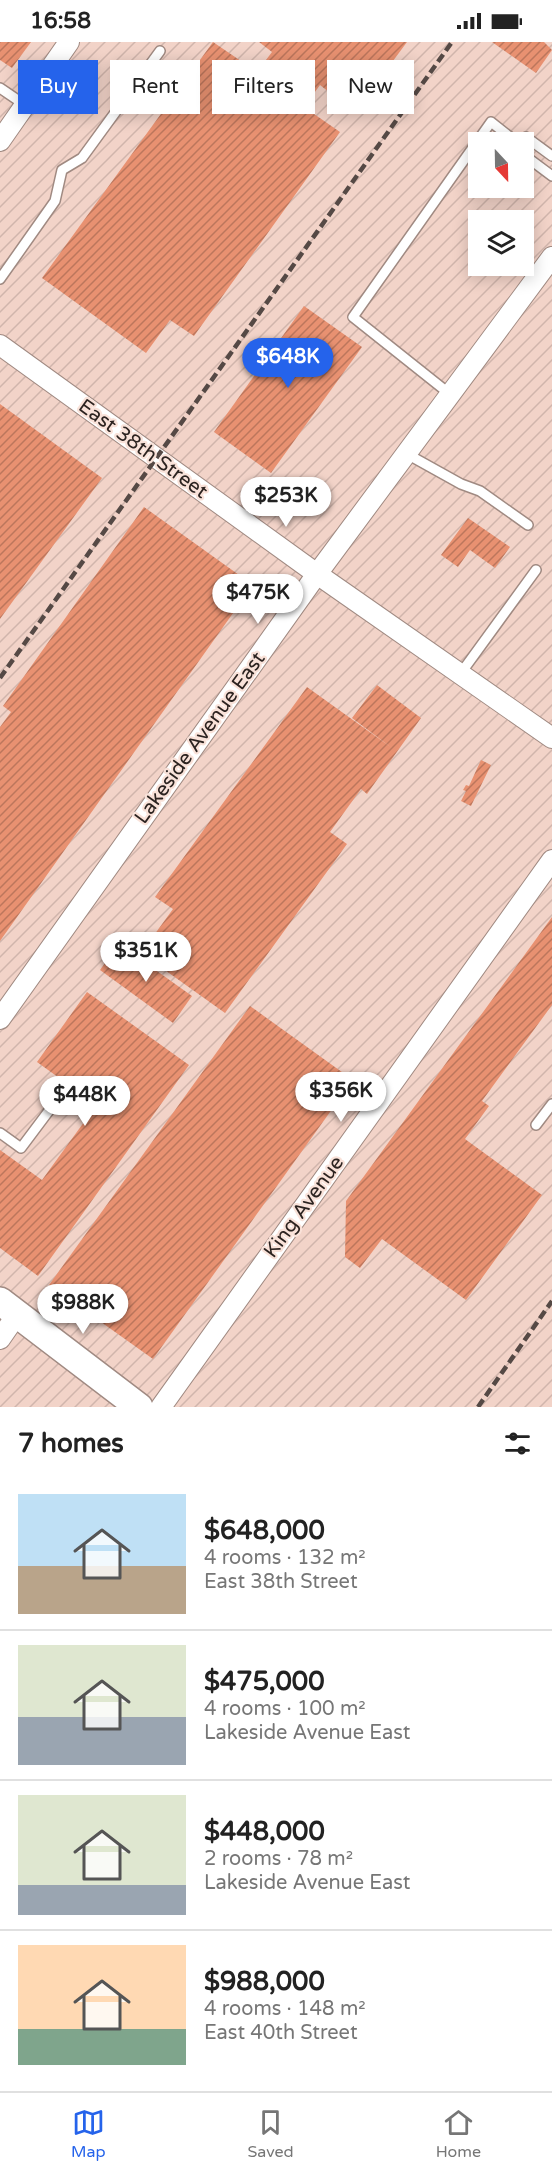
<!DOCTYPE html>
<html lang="en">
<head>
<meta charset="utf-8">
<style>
	:root { --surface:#fff; --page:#f6f6f6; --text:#222; --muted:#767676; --line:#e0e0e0; --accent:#2563eb }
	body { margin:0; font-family:"Varela Round",sans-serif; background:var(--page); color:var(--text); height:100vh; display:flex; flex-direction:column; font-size:22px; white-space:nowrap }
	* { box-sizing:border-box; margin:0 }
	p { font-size:20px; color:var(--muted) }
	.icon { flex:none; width:33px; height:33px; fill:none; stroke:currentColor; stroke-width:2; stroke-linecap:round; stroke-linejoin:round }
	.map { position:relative; height:1365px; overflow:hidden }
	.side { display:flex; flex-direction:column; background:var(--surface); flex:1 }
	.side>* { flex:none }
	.guide { position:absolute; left:18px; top:18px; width:516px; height:54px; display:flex; gap:12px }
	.needle { width:39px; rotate:158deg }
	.tools { position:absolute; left:468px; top:90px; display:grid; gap:12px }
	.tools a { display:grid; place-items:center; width:66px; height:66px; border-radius:0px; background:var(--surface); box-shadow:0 3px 15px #0003; font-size:30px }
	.price { position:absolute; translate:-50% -51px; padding:0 14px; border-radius:21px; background:#fff; color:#222; font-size:20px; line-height:39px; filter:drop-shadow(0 2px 3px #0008) }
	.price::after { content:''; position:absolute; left:50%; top:36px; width:18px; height:14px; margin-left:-9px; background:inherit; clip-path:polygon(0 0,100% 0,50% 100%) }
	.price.on { background:var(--accent); color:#fff }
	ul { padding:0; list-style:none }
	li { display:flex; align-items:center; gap:18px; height:150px; padding:0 18px }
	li+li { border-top:2px solid var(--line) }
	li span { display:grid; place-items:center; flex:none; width:168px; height:120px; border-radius:0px; color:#555 }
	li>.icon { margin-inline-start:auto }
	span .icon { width:72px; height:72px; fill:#fffc; stroke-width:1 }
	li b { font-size:26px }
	h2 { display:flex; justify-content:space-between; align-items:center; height:72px; padding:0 18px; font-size:26px }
	.chip { padding:0 21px; border-radius:0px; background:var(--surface); box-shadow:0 3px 15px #0003; font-size:21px; line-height:54px }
	.chip.on { background:var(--accent); color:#fff }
	.status { display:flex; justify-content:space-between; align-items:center; height:42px; padding:0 30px; background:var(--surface); direction:ltr }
	.status svg { height:16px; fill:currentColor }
	.tabs { display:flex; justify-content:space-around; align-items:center; height:84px; border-top:2px solid var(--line); background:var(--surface); font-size:16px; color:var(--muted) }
	.tabs a { display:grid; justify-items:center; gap:3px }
	.tabs .on { color:var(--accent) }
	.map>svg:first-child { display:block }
	.industrial { fill:url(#industrial-furrows); fill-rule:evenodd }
	.building { fill:url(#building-hatch) }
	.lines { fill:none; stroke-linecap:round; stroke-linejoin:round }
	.lane-casing { stroke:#a08a82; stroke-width:12 }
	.street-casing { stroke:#a08a82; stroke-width:22 }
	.secondary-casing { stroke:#a08a82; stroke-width:30 }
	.lane { stroke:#fff; stroke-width:9 }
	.street { stroke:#fff; stroke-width:20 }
	.secondary { stroke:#fff; stroke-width:27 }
	.rail { stroke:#554945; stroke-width:4.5; stroke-dasharray:9 4.5; stroke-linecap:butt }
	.labels { text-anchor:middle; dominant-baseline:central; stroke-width:4.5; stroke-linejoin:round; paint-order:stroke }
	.street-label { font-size:20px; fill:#2c2320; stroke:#f9e2d9 }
</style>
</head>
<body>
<div class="status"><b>16:58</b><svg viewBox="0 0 49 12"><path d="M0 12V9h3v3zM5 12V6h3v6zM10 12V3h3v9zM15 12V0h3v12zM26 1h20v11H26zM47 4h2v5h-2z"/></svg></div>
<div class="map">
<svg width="552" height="1365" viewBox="0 0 552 1365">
	<defs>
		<pattern id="industrial-furrows" width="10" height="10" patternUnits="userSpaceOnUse" patternTransform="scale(1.5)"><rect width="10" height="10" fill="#f2d3c8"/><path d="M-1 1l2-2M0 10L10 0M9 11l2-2" fill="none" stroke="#d0b5ac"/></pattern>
		<pattern id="building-hatch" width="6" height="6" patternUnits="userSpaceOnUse" patternTransform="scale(1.5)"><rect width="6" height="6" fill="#e89171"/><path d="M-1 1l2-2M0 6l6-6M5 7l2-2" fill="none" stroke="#bc765c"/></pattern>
	</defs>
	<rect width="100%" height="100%" fill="#f9e2d9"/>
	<path class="industrial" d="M0,0h552v1365h-552zM478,100h46v46h-46zM478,178h46v46h-46z"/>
	<g class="building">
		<path d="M0,0h31l-19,26 -12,-8z"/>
		<path d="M213,0l44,30 15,-20 -13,-10h148l-34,46 -17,-12 -17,24 -19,-15 -16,22 36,25 -146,204 -24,-16 -24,33 -104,-75z"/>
		<path d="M492,0h52l8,8 -16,23z"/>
		<path d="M304,264l58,41 -91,126 -57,-41z"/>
		<path d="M0,362l102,74 -102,141z"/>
		<path d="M144,465l109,78 -253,356v-214l11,-15 -8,-6z"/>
		<path d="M468,476l42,29 -15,21 -25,-18 -12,17 -17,-12z"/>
		<path d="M377,643l44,33 -54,76 -6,-5 -31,43 17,12 -122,169 -84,-60 32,-44 -18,-12 152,-210 85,61 -40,-30z"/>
		<path d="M481,718l10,5 -20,41 -10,-5 5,-10 -3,-1 3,-5 3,1z"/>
		<path d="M552,875v88l-70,96 7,5 -24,33 77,56 -76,105 -84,-61 -22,29 -15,-11 1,-56z"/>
		<path d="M119,902l73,52 -19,27 -73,-53z"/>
		<path d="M87,950l102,73 -151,211 -38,-28v-98l42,30 58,-80 -17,-12 -3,5 -43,-31z"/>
		<path d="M250,964l103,74 -200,279 -104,-74z"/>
	</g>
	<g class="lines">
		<defs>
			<g id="lane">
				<path d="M0,46l25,17"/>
				<path d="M516,100l10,-5 26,19"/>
				<path d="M524,113l28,21"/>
				<path d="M0,237l55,-78 7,-31 20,-12 78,-107"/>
				<path d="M451,353l-98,-78 138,-195 24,19"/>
				<path d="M407,412l54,30 19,7 48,34"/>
				<path d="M461,631l75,-103"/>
				<path d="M536,1083l16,-21"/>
				<path d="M0,1091l21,15 42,-56"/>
			</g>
			<g id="street">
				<path d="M0,99l69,-99"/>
				<path d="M0,303l317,229 235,164"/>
				<path d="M0,977l317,-445 235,-317"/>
				<path d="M0,1297l18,-26"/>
				<path d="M161,1365l391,-547"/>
			</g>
			<path id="secondary" d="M0,1259l139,106"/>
		</defs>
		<use href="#lane" class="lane-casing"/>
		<use href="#street" class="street-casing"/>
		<use href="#secondary" class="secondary-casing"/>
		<use href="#lane" class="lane"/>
		<use href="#street" class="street"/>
		<use href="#secondary" class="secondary"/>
		<g class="rail">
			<path d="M0,636l452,-636"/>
			<path d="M478,1365l74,-106"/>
		</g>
	</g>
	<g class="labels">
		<g class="street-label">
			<text transform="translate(143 407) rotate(36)">East 38th Street</text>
			<text transform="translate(200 696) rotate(-54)">Lakeside Avenue East</text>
			<text transform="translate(304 1165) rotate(-54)">King Avenue</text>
		</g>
	</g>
</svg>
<div class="tools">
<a><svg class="needle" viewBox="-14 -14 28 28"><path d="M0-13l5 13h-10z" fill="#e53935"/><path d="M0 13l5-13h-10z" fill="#767676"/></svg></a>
<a><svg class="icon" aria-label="layers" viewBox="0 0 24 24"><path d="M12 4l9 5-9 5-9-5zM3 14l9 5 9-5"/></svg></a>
</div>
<b class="price on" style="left:288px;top:347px">$648K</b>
<b class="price" style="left:286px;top:486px">$253K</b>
<b class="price" style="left:258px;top:583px">$475K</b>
<b class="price" style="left:146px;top:941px">$351K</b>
<b class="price" style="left:341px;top:1081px">$356K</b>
<b class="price" style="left:85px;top:1085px">$448K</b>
<b class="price" style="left:83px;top:1293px">$988K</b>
<div class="guide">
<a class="chip on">Buy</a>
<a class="chip">Rent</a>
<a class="chip">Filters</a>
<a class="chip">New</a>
</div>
</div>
<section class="side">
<h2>7 homes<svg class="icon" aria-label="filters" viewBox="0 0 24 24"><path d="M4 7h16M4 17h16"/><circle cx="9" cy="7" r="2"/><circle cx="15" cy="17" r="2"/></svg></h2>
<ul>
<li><span style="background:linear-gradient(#bfe0f5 60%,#b9a48a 0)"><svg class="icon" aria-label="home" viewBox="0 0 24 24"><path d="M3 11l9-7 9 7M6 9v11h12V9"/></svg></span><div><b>$648,000</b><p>4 rooms · 132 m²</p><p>East 38th Street</p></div></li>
<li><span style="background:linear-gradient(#dfe7d0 60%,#9aa5b1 0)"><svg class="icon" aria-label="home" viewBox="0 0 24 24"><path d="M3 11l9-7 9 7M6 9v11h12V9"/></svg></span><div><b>$475,000</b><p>4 rooms · 100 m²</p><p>Lakeside Avenue East</p></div></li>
<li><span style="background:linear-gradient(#dfe7d0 75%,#9aa5b1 0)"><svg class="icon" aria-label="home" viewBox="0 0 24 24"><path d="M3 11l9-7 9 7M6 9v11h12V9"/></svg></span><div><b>$448,000</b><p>2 rooms · 78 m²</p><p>Lakeside Avenue East</p></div></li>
<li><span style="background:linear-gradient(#ffd9b3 70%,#7fa58c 0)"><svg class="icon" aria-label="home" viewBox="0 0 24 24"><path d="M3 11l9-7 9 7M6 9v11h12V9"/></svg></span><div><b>$988,000</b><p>4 rooms · 148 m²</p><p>East 40th Street</p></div></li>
</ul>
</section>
<nav class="tabs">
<a class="on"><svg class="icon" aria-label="map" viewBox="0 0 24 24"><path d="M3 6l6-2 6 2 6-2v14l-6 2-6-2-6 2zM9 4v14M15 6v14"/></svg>Map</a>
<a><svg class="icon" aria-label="saved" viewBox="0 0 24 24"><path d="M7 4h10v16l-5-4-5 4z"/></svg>Saved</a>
<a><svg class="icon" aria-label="home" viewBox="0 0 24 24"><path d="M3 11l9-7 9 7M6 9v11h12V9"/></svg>Home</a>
</nav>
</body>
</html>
